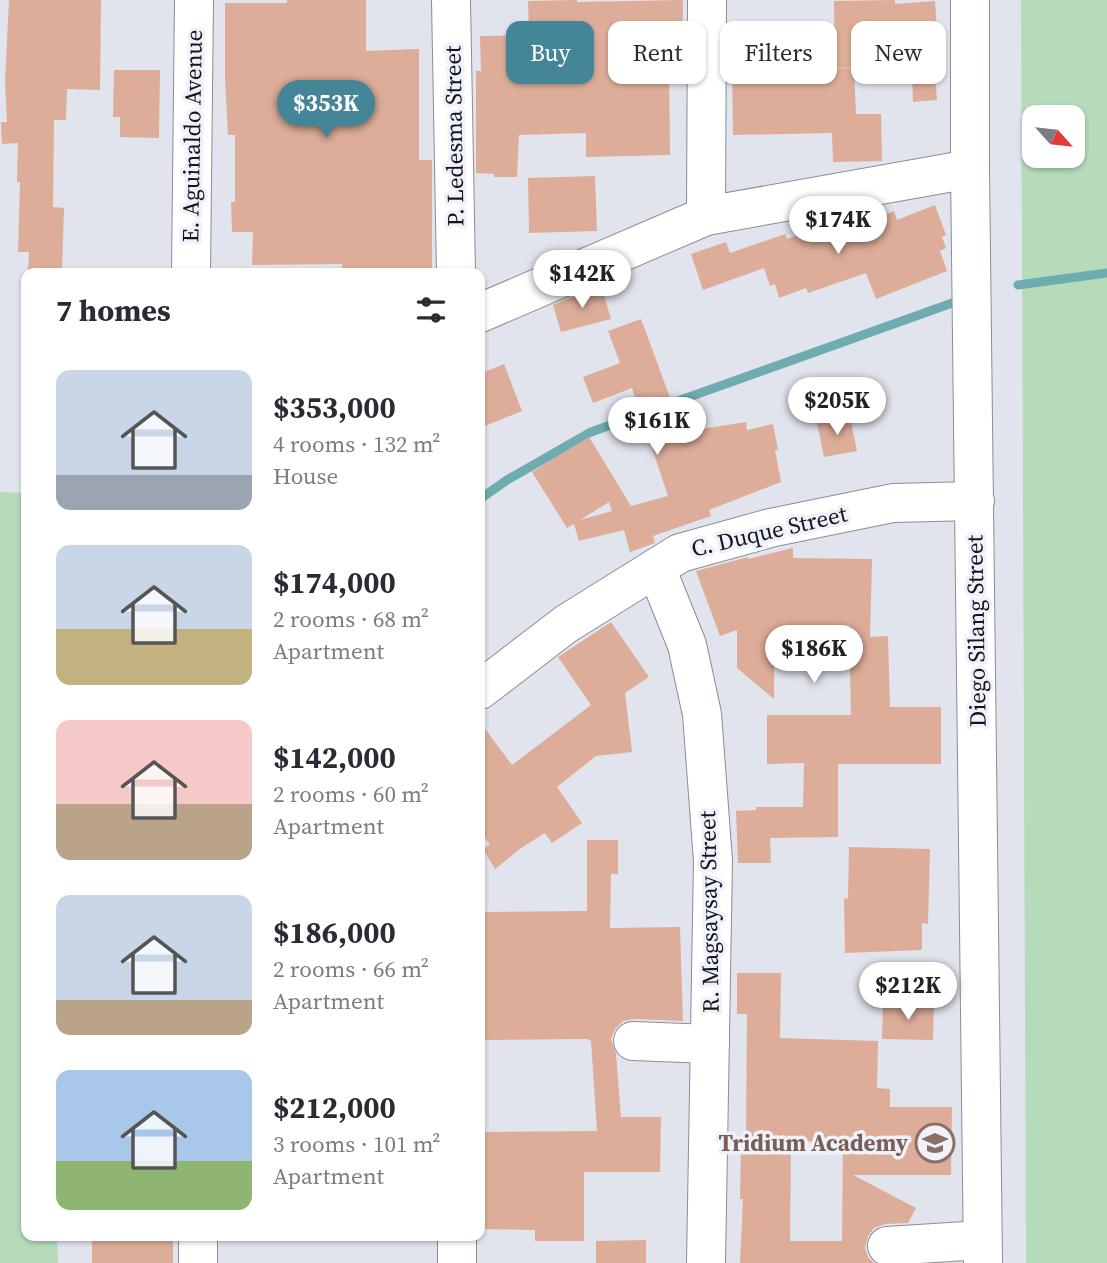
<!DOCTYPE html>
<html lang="en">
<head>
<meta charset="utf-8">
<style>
	:root { --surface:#fff; --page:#f7f7f7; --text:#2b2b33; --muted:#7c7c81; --accent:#448697 }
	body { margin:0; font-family:"Source Serif 4",serif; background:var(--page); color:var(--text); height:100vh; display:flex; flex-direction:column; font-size:26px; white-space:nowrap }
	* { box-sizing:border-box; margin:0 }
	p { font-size:23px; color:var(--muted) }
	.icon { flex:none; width:38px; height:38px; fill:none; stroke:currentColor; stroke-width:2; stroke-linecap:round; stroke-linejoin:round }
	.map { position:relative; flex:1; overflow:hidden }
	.sheet { position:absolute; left:21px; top:268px; width:464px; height:973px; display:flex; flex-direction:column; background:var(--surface); border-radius:14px; box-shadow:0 2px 5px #0004 }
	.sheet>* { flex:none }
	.guide { position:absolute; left:506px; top:21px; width:495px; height:63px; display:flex; gap:14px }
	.needle { width:46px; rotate:117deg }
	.fabs { position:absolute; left:1022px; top:105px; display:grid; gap:14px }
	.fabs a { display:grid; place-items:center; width:63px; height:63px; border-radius:14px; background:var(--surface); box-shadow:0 2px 5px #0004; font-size:35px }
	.price { position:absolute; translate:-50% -60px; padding:0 16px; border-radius:24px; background:#fff; color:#222; font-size:23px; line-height:46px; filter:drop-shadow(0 2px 4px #0008) }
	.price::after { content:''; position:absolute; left:50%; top:42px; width:21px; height:16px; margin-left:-10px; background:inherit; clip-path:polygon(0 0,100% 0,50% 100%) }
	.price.active { background:var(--accent); color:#fff }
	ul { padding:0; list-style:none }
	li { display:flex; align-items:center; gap:21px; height:175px; padding:0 35px }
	li span { display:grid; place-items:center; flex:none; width:196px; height:140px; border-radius:14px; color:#555 }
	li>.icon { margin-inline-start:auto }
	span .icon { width:84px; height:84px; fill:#fffc; stroke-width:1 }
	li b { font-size:30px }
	h2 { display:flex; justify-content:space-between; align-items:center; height:84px; padding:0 35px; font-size:30px }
	.tag { padding:0 24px; border-radius:14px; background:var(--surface); box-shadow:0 2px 5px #0004; font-size:24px; line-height:63px }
	.tag.active { background:var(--accent); color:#fff }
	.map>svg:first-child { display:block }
	.green { fill:#b5dbba; fill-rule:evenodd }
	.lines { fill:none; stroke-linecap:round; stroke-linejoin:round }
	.stream { stroke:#6facb0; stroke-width:9 }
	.building { fill:#ddad99; fill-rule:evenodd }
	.minor-casing { stroke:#8a8d95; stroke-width:40 }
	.minor { stroke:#fff; stroke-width:38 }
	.labels { text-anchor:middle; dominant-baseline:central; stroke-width:7; stroke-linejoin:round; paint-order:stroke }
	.street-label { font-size:23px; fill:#141518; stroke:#eff2fb }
	.education-label { font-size:23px; font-weight:bold; fill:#785e54; stroke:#eff2fb; text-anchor:end }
</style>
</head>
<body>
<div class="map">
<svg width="1107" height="1263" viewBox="0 0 1107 1263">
	<rect width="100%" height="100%" fill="#e1e4ed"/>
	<g class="green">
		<path d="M1021,0h86v1263h-81zM1034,117h39v39h-39z"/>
		<path d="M0,492l26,1v743h31l1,27h-58z"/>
	</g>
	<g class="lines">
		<g class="stream">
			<path d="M1018,285l89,-12"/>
			<path d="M480,499l27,-19 84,-48 364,-130"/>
		</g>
	</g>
	<g class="building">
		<path d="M9,0h92l-1,90 -33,-1 -1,31h-12l-1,87 11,1 -2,65h-34l1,-21h-11l2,-70h-3l1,-39 -16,1 -1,-22h6l-2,-41z"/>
		<path d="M287,0h79v51l53,-2v111h13v113h-90v-9l-90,1 1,-33h-21l-1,-30h4v-67h-7l-3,-56v-76h62z"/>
		<path d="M577,0v2l106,-2 -1,67h-13l1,88 -84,2v-24l-67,2 -2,42h-23v-3l-18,-1v-102h5l-1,-35 49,-1 -1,-34z"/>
		<path d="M895,0v4l40,-3 2,30 -41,2 1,33 -62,2 -1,-67z"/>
		<path d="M854,68l2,46h25l1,47 -49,1 -1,-29 -99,2 -1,-64z"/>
		<path d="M114,70h46l-1,68 -39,-1v-20h-7z"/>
		<path d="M935,76l2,24 -24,2 -1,-24z"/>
		<path d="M595,176l2,55 -68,2 -1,-55z"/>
		<path d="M935,205l11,30 -4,2 4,11 -6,3 7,20 -71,28 -10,-26 -58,20 -2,-5 -27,10 -4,-14 -5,2 -6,-18 -61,22 -12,-36 35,-12 4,11 55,-19 2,5 27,-9 1,4 51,-20 3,7 25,-10 3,9z"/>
		<path d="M601,285l10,34 -50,13 -8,-27z"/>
		<path d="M641,319l34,92 19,-6 8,24 44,-7 1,8 26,-6 5,26h-3l6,32 -72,28 2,6 -58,20 2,7 -25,9 -6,-22 -45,11 -5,-17 -7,4 -35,-56 57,-35 42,69 37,-10 -36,-108 -39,15 -10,-26 37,-14 -12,-32zM609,502l3,9 -32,9z"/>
		<path d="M504,364l18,47 -42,17v-54z"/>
		<path d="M850,417l7,34 -33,6 -7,-34z"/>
		<path d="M793,548v10l79,1 -2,78 18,-1 2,71h51v57h-103v73l-68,1 1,25h-33l-2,-52 20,-1v-3h47l1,-44 -37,1v-49h84l-2,-90h-57l-1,41h-17v33l-37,-31v-38l-17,6 -24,-65 52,-14v2z"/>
		<path d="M611,622l38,55 -24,16 7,59 -36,4 -39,31 25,36 -30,20 -7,-10 -24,15 -26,21 -12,-20 7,-4 -10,-15v-108l32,43 79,-60 -33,-48z"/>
		<path d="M587,840h31v34h-7l-1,54 70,-1 3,94 -49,-2 -11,2 -8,8 -4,10 5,15 5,63h40l-1,55h-76v69h-49v-11l-53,-1 -2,-97 117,-1 -6,-90 -4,-2 -102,1 -1,-128 103,-1z"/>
		<path d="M849,847l81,2 -2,75 -6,-1v27l-77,3 -1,-54 4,-1z"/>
		<path d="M737,973h44l-1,65 98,3 -1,47 13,1v18h62l-1,68h-98l63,33 -8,15 -23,1 -11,4 -6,8 -3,12 3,9 6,6h-134l3,-64h-3l1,-59h5l1,-126h-10zM791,1141l52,1 -1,99h-52z"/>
		<path d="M883,1003l51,1 -1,36 -51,-1z"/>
		<path d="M173,1239v24h-81v-23z"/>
		<path d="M646,1240v23h-50v-22z"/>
	</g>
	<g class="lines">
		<defs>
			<g id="minor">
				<path d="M451,0l5,273"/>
				<path d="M970,0v169l13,1094"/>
				<path d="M706,216l1,-216"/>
				<path d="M191,273l3,-273"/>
				<path d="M480,313l226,-97 264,-47"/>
				<path d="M656,568l31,77 15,69 11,147 -7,402"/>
				<path d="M480,690l86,-66 114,-71 90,-25 123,-25 82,-2"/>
				<path d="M633,1041l77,3"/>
				<path d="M198,1236v27"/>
				<path d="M457,1236v27"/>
				<path d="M887,1246l95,-6"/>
			</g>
		</defs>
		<use href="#minor" class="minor-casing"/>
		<use href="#minor" class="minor"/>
	</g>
	<defs>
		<symbol id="school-ring" viewBox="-11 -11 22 22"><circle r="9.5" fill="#eff2fb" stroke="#8d6e63" stroke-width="1.5"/><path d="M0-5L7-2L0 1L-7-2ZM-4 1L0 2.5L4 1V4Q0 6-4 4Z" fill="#8d6e63"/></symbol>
	</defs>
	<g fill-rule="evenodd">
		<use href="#school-ring" x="913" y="1121" width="44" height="44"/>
	</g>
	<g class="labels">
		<g class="street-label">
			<text transform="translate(192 136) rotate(-89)">E. Aguinaldo Avenue</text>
			<text transform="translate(454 136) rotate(-91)">P. Ledesma Street</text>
			<text transform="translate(769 531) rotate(-13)">C. Duque Street</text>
			<text transform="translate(976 631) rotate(-91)">Diego Silang Street</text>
			<text transform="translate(709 912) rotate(-91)">R. Magsaysay Street</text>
		</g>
		<g class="education-label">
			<text x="908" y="1143">Tridium Academy</text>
		</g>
	</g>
</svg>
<div class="fabs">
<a><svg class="needle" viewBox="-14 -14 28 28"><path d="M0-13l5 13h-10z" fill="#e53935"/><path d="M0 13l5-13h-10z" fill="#7c7c81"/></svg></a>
</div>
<b class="price active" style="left:326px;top:140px">$353K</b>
<b class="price" style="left:838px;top:256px">$174K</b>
<b class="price" style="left:582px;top:310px">$142K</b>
<b class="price" style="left:837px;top:437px">$205K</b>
<b class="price" style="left:657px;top:457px">$161K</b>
<b class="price" style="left:814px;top:685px">$186K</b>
<b class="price" style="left:908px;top:1022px">$212K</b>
<div class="guide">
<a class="tag active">Buy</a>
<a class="tag">Rent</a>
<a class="tag">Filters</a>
<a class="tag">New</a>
</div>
<section class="sheet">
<h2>7 homes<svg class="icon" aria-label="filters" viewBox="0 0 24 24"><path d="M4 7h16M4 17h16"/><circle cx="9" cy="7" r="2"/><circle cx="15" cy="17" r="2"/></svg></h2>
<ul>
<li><span style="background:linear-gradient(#c9d6e8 75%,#9aa5b1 0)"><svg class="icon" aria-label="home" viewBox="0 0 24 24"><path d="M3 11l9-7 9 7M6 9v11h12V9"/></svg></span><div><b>$353,000</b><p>4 rooms · 132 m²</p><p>House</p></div></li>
<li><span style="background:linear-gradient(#c9d6e8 60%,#c2b280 0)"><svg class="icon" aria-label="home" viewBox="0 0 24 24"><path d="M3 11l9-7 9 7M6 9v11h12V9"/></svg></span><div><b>$174,000</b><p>2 rooms · 68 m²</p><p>Apartment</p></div></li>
<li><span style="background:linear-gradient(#f6c9c9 60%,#b9a48a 0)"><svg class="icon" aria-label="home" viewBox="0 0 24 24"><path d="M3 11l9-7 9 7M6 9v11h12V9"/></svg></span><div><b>$142,000</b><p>2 rooms · 60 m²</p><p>Apartment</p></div></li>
<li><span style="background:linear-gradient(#c9d6e8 75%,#b9a48a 0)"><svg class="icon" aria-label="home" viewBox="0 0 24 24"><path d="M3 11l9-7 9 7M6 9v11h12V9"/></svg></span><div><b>$186,000</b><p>2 rooms · 66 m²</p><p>Apartment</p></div></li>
<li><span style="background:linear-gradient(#a9c7e8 65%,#8fb573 0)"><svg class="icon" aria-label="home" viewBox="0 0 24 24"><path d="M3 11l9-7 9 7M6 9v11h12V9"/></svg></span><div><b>$212,000</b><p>3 rooms · 101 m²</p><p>Apartment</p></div></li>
</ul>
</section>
</div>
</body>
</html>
